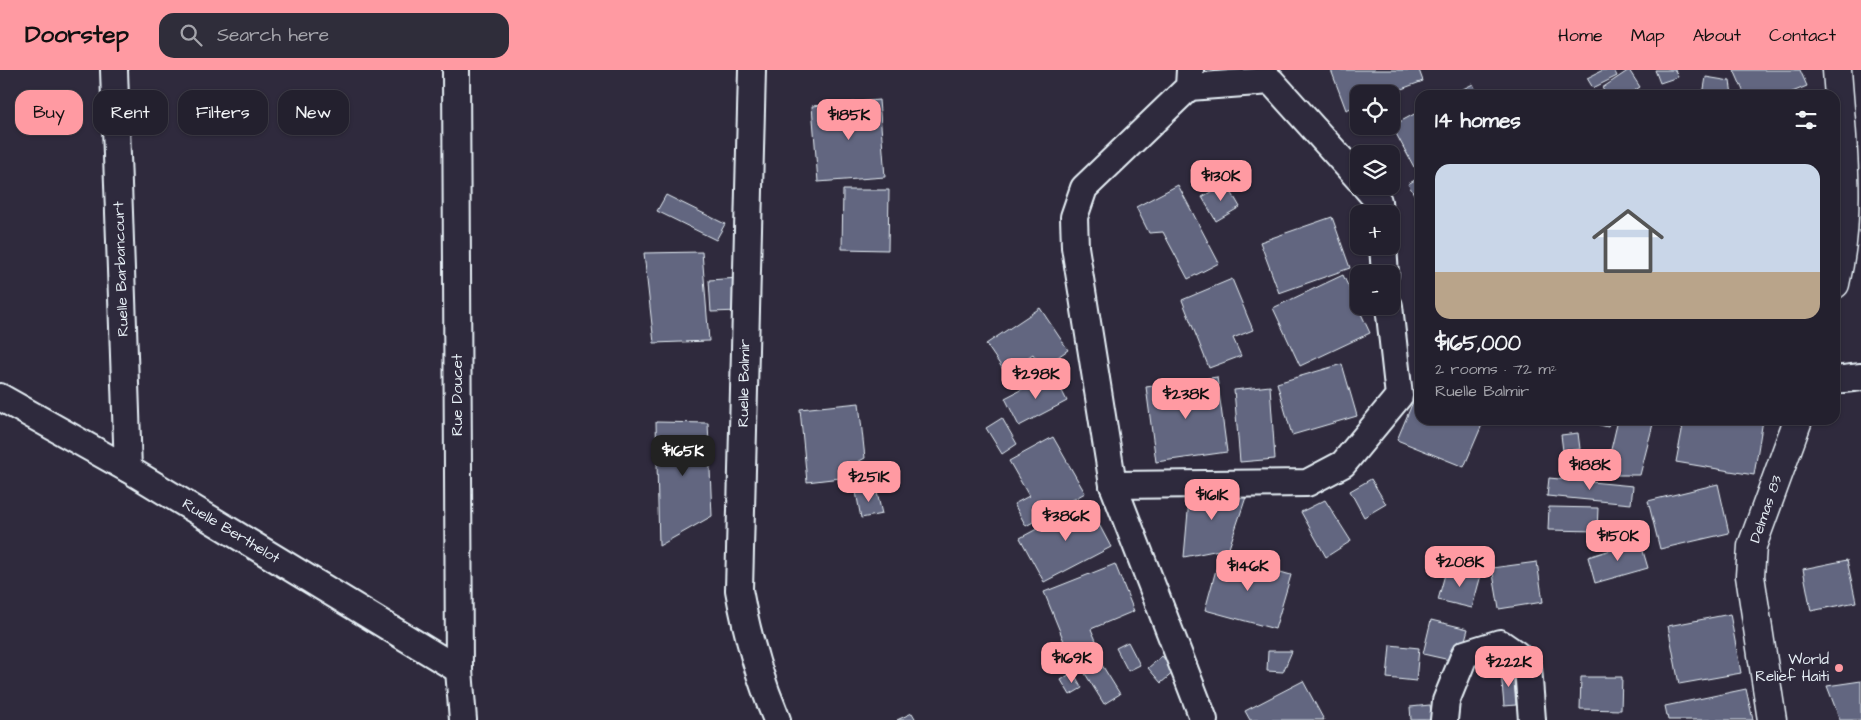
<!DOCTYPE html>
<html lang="en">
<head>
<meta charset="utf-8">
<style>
	:root { --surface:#23202e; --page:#2f2d3a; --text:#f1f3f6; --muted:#a3a3aa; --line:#403e4a; --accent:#ff9aa2 }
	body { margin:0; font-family:"Architects Daughter",sans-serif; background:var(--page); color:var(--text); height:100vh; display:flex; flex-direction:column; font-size:19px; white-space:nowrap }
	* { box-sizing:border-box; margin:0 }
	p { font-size:16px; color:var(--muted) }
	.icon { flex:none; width:28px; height:28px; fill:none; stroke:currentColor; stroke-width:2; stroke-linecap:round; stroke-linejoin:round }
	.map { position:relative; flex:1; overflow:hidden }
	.details { position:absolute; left:1415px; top:20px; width:425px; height:335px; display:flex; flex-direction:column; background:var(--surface); border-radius:15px; box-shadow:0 1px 4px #0004,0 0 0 1px var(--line) }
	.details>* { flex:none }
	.hud { position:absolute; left:15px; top:20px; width:475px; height:45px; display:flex; gap:10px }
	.buttons { position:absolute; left:1350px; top:15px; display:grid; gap:10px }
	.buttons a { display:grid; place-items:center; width:50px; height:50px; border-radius:10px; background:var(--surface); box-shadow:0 1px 4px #0004,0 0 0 1px var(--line); font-size:25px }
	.price { position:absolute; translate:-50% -42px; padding:0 11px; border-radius:10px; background:var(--accent); color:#111; font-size:16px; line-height:32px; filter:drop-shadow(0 1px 2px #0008) }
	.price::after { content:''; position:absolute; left:50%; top:30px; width:15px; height:11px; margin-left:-8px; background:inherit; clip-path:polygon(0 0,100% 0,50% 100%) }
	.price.on { background:#222; color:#fff }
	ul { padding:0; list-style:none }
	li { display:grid; align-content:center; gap:10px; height:265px; padding:0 20px }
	li span { display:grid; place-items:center; height:155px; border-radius:15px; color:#555 }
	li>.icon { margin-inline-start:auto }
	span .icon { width:90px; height:90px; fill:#fffc; stroke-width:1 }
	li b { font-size:21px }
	h2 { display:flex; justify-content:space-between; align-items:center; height:60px; padding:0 20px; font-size:21px }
	.chip { padding:0 18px; border-radius:15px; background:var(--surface); box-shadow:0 1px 4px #0004,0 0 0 1px var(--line); font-size:18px; line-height:45px }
	.chip.on { background:var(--accent); color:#111 }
	header { display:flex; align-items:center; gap:30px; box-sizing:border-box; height:70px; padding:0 25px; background:var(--accent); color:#111 }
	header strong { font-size:24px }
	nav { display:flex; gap:28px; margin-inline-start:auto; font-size:18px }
	.search { width:350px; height:45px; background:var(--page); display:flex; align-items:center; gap:12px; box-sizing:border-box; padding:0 18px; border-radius:15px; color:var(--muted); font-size:19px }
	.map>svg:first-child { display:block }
	.building { fill:#626680; stroke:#e8f1f8 }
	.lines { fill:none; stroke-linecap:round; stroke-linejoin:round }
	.minor-casing { stroke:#e8f1f8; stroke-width:30 }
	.tertiary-casing { stroke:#e8f1f8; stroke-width:31 }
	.minor { stroke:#2f2a3d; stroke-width:26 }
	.tertiary { stroke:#2f2a3d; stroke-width:28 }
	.poi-dot { fill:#ff9aa2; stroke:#2f2a3d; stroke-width:2 }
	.labels { text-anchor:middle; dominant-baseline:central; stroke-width:4.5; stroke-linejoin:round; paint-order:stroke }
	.street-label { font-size:15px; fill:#e8f1f8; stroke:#2f2a3d }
	.poi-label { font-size:15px; fill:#e8f1f8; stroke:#2f2a3d; text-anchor:end }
</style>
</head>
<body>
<header>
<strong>Doorstep</strong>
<div class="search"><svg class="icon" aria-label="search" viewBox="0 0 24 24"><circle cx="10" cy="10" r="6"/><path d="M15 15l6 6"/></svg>Search here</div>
<nav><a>Home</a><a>Map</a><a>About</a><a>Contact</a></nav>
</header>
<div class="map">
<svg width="1861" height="650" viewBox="0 0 1861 650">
	<rect width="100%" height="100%" fill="#2f2a3d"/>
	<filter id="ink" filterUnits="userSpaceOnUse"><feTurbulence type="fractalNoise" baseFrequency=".02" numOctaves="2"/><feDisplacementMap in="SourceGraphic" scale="10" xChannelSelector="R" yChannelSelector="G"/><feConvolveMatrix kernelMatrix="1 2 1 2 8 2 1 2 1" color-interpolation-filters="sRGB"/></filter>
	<g filter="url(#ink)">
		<g class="building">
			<path d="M1331,0h88l4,11 -35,13h-29v11l-13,5z"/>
			<path d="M1603,0h11l3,6 -24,12 -6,-10z"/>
			<path d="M1629,0l11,17 -12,8h-21l-5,-7z"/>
			<path d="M1655,0h20l3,7 -18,6z"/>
			<path d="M1734,0h66l7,16 -22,9h-40z"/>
			<path d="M1706,7l24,4 2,14h-29z"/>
			<path d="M1473,14l5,11h-27z"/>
			<path d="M879,30l6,77 -67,5 -6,-76z"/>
			<path d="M1420,41v53l-6,3 -22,-41z"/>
			<path d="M1420,107v27l-12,-20z"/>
			<path d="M1226,113l14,24 -24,14 -14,-24z"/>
			<path d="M1178,115l41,78 -31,16 -25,-47 -14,1 -13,-26z"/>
			<path d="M843,120h46l-1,60 -46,-1z"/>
			<path d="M666,125l59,29 -9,16 -59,-29z"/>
			<path d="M1332,147l18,51 -71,25 -19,-51z"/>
			<path d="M702,182l7,89 -55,2 -10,-90z"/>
			<path d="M1343,205l27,58 -70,33 -27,-58z"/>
			<path d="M739,208l2,33 -30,1 -2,-32z"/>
			<path d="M1232,209l21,51 -20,8 8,18 -32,12 -27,-68z"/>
			<path d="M1040,238l28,42 -26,18 -9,-14 -28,18 -19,-28z"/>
			<path d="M1342,294l15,52 -65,19 -15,-52z"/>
			<path d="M1053,303l14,28 -48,25 -14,-28z"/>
			<path d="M1217,307l10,75 -71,10 -10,-75z"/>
			<path d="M1270,316l5,73 -35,3 -6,-72z"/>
			<path d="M1418,320l2,1v29h64l-20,47 -67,-27z"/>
			<path d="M859,333l6,55 -9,5 1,13 -50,6 -7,-73z"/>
			<path d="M1002,348l15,26 -15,10 -16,-26z"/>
			<path d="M1579,350h31l-2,7z"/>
			<path d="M1618,350h36l-14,55h-35z"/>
			<path d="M1684,350h79l-9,55 -78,-13z"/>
			<path d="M656,352l52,1 4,93 -53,30z"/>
			<path d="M1578,363l2,16 -17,2 -2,-16z"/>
			<path d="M1053,367l32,56 -59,33 -12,-22 15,-8 -20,-35z"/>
			<path d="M1549,408l84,8 -2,18 -84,-8z"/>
			<path d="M1371,409l15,25 -22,13 -14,-26z"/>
			<path d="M1718,414l11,49 -69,16 -12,-48z"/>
			<path d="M876,418l6,26 -21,4 -5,-26z"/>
			<path d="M1190,419l57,5 -18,54 -45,9z"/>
			<path d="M1325,430l26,41 -25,16 -25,-45z"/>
			<path d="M1087,432l24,45 -67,35 -24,-44z"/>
			<path d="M1549,437l49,1 -1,23 -49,-1z"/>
			<path d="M1640,471l8,27 -53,15 -7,-26z"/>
			<path d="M1220,485l71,20 -16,54 -70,-19z"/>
			<path d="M1847,490l9,42 -45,9 -8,-42z"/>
			<path d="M1537,492l6,40 -44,7 -7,-41z"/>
			<path d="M1115,494l19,47 -43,18 7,16 -28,11 -26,-64z"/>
			<path d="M1447,497l34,8 -9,33 -34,-8z"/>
			<path d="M1730,544l11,59 -62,11 -11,-58z"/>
			<path d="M1431,550l37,9 -9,33 -36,-8z"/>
			<path d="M1128,572l12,23 -12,6 -12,-23z"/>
			<path d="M1390,575l29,3 -3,33 -29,-3z"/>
			<path d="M1268,581h24l-9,21 -16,-1z"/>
			<path d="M1162,586l13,15 -14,12 -13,-15z"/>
			<path d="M1097,587l23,37 -16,10 -23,-37z"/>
			<path d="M1513,600l3,35 -12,1 -3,-34z"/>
			<path d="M1073,602l9,16 -12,7 -9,-15z"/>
			<path d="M1581,607h41l-1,33 -41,-1z"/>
			<path d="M1303,611l21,39h-74l-5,-9z"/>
			<path d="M1861,611v39h-21l-13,-34z"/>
			<path d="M1746,619l7,31h-85l-3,-14z"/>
			<path d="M1430,635l2,15h-21l-1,-13z"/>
			<path d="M912,643l4,7h-19z"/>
		</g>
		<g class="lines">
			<defs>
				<g id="minor">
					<path d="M114,0l14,399"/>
					<path d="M456,0l3,600 4,50"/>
					<path d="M752,0l-13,520c8,45 20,87 38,130"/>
					<path d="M1190,0l-1,17 -105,101 -10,29 1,30 38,238 91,235"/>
					<path d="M1189,17l82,-6 88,98"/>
					<path d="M1365,116l13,15 1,13"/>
					<path d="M1383,176l2,28"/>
					<path d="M1835,310l26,-3"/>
					<path d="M0,327l128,72 331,201"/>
					<path d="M1113,415l194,-2 36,-19 56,-68 -10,-90"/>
					<path d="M1444,650l2,-19 19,-47 35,-11 16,11 12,13 4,53"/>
				</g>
				<g id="tertiary">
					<path d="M1835,214c17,-71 7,-142 2,-214"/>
					<path d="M1772,650l-22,-144 2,-30 46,-126"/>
				</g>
			</defs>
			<use href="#minor" class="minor-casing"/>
			<use href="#tertiary" class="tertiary-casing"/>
			<use href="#minor" class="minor"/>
			<use href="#tertiary" class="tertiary"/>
		</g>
	</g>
	<circle class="poi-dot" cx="1839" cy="598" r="5"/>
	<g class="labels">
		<g class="street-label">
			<text transform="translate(121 199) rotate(-92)">Ruelle Barbancourt</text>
			<text transform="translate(744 313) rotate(-89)">Ruelle Balmir</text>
			<text transform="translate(457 325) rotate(-90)">Rue Doucet</text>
			<text transform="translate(1766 439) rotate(-71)">Delmas 83</text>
			<text transform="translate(231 461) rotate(31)">Ruelle Berthelot</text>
		</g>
		<g class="poi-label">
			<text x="1829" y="589">World<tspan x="1829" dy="17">Relief Haiti</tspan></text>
		</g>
	</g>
</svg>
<div class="buttons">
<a><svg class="icon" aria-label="locate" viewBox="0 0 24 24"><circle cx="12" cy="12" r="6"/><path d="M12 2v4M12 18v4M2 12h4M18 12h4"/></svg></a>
<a><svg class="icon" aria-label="layers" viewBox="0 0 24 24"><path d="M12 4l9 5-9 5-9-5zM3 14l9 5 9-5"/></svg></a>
<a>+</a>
<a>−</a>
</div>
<b class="price" style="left:849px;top:71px">$185K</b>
<b class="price" style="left:1221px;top:132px">$130K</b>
<b class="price" style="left:1036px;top:330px">$298K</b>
<b class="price" style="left:1186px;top:350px">$238K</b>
<b class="price on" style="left:683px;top:407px">$165K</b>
<b class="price" style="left:1590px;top:421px">$188K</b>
<b class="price" style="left:869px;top:433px">$251K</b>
<b class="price" style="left:1212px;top:451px">$161K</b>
<b class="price" style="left:1066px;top:472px">$386K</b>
<b class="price" style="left:1618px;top:492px">$150K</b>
<b class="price" style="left:1460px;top:518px">$208K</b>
<b class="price" style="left:1248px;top:522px">$146K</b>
<b class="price" style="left:1072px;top:614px">$169K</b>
<b class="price" style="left:1509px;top:618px">$222K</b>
<div class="hud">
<a class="chip on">Buy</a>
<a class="chip">Rent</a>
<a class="chip">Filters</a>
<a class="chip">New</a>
</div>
<section class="details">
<h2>14 homes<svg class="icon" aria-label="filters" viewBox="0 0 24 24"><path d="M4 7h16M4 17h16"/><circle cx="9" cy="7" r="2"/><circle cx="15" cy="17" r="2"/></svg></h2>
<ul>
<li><span style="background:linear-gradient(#c9d6e8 70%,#b9a48a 0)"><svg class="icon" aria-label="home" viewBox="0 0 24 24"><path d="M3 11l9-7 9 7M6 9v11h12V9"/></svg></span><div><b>$165,000</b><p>2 rooms · 72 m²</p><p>Ruelle Balmir</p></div></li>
</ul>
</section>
</div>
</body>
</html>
